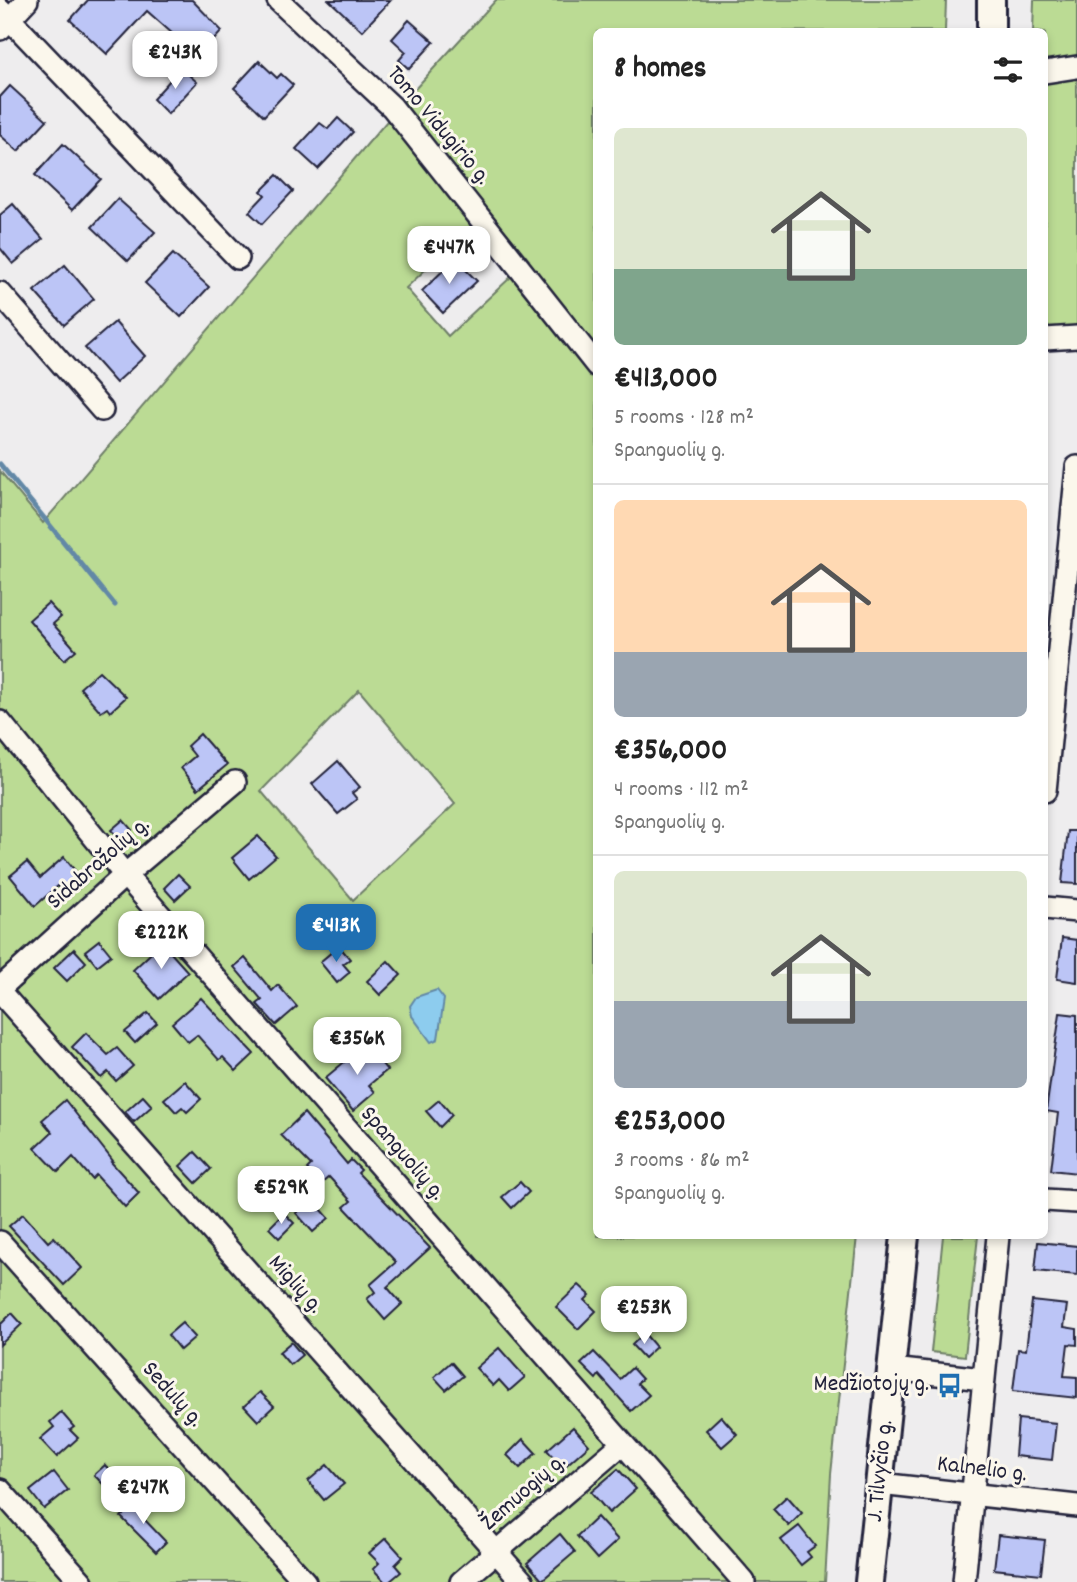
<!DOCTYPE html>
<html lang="en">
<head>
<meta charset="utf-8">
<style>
	:root { --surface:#fff; --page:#f6f6f6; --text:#222; --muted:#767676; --line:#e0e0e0; --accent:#1f6fb2 }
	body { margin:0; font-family:Dekko,sans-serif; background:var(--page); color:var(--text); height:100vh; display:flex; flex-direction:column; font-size:26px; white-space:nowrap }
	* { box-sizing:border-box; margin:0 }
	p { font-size:23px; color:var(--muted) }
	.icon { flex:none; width:38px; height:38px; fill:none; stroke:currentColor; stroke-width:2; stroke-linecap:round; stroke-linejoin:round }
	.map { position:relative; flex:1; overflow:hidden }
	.drawer { position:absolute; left:593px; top:28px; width:455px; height:1211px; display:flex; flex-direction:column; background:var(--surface); border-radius:10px; box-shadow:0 4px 10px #0003 }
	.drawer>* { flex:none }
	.price { position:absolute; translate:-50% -60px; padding:0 16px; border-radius:14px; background:#fff; color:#222; font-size:23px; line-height:46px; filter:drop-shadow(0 2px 4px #0008) }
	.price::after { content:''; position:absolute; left:50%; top:42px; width:21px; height:16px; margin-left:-10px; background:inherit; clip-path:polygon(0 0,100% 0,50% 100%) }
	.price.selected { background:var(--accent); color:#fff }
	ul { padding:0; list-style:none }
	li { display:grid; align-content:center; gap:14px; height:371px; padding:0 21px }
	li+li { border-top:2px solid var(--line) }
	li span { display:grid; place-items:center; height:217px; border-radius:10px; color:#555 }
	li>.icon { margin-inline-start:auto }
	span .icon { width:126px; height:126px; fill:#fffc; stroke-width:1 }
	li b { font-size:30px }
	h2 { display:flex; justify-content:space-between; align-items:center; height:84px; padding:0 21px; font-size:30px }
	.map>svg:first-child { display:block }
	.green { fill:#bbdb94; stroke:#6e7e68; stroke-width:2; fill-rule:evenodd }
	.water { fill:#8dccee; stroke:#6288a6; stroke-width:2 }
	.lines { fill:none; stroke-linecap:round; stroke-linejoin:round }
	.stream { stroke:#6288a6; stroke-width:5 }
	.building { fill:#bcc5f6; stroke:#22223b; stroke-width:2 }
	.minor-casing { stroke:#22223b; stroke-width:26 }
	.major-casing { stroke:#22223b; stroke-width:32 }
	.minor { stroke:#fbf7ec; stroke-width:21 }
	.major { stroke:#fbf7ec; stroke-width:26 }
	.labels { text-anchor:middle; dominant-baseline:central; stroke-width:6; stroke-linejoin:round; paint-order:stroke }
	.street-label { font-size:24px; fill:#22223b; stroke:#fbf7ec }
	.poi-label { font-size:24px; fill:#22223b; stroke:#fbf7ec; text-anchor:end }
</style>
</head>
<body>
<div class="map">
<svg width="1077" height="1582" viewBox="0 0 1077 1582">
	<rect width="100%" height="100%" fill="#eeedee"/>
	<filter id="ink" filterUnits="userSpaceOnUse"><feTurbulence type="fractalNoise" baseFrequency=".0143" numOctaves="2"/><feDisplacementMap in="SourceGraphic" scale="14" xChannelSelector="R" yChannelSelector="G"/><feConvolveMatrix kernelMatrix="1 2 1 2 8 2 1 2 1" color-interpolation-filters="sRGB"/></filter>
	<g filter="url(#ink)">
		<g class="green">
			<path d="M496,0h450l-1,31 -348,1v1204h260l-26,238 -6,108h-825v-1111l43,52 362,-423zM488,210l41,50 -81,76 -42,-48zM359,690l96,114 -102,96 -92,-109z"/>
			<path d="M1034,0h43v326l-32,3v-297h-12z"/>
			<path d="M943,1236h35l-13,120 -34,-4z"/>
		</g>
		<path class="water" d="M437,990l7,9 -6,40 -7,3 -19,-26 -2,-10 6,-9z"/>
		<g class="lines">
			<path class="stream" d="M0,464l115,141"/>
		</g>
		<g class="building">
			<path d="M88,0h104l30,31 -30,33 -15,-14 6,-7 -36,-32 -40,43 -37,-34z"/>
			<path d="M329,0h62l-29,31z"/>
			<path d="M409,20l25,22 -25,27 -10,-9 7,-8 -14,-13z"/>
			<path d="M259,61l18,17 4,-4 12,11 -29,31 -30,-28z"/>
			<path d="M181,68l16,14 -29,32 -15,-15z"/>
			<path d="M10,86l37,34 -29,31 -18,-16v-38z"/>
			<path d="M338,118l15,14 -35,37 -22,-20 24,-26 8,6z"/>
			<path d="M63,144l38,35 -29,31 -37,-35z"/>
			<path d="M277,175l16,16 -31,33 -13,-12 16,-17 -4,-4z"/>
			<path d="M118,199l37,33 -27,29 -36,-34z"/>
			<path d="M13,204l30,35 -30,25 -13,-16v-33z"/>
			<path d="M173,254l36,33 -28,30 -36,-34z"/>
			<path d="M455,259l22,22 -34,32 -21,-22z"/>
			<path d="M65,265l29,34 -30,26 -30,-34z"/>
			<path d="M115,322l30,34 -29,27 -31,-35z"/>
			<path d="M48,603l13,14 -8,7 23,26 -12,10 -35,-40z"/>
			<path d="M99,671l27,26 -16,15 -3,-4 -6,4 -21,-24z"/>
			<path d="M200,734l27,31 -29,24 -17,-21 14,-12 -8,-10z"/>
			<path d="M338,761l22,26 -8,6 5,6 -19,15 -26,-30z"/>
			<path d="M123,820l9,10 -11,11 -10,-11z"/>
			<path d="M1068,831h9v53l-15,-1z"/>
			<path d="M258,836l18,20 -27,23 -17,-21z"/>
			<path d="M64,857l21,26 -14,11 -4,-5 -4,3 -5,-6 -23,20 -25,-30 17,-14 13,16z"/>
			<path d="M178,874l12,12 -15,14 -11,-12z"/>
			<path d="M1062,938l15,2v42l-20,-3z"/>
			<path d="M99,940l12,15 -14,11 -12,-15z"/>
			<path d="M162,943l26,29 -29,27 -26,-29z"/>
			<path d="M339,946l11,13 -7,5 7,8 -13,11 -17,-21z"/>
			<path d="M74,949l12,13 -19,19 -13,-13z"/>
			<path d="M245,958l27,33 6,-6 19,22 -21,18 -19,-21 5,-4 -28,-33z"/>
			<path d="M388,961l13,14 -21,20 -13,-14z"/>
			<path d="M201,998l53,56 -18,17 -13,-14 -4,3 -22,-25 -9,7 -16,-19z"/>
			<path d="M148,1013l9,10 -22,20 -10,-11z"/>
			<path d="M1060,1013l17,2v158l-26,-3 7,-57 -12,-2z"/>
			<path d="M86,1033l22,22 9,-7 16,18 -17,15 -8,-9 -7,6 -29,-31z"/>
			<path d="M366,1044l21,26 -18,15 6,7 -22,19 -28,-33z"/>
			<path d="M185,1081l16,18 -14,13 -5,-5 -6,5 -12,-13z"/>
			<path d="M143,1096l9,10 -18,16 -9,-10z"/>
			<path d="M65,1100l48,61 -2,1 28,31 -14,14 -29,-32 -4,4 -19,-22 -15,15 -23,-24 17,-16 -10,-12z"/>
			<path d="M439,1100l13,15 -12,12 -14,-16z"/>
			<path d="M304,1113l43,51 4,-4 10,10 -3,3 72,75 -43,39 15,17 -17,16 -18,-21 8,-7 -5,-7 26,-23 -52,-55 7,-6 -22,-24 -8,7 -14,-15 4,-4 -30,-30z"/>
			<path d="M195,1152l16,17 -15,14 -16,-17z"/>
			<path d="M520,1182l9,10 -17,16 -10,-11z"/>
			<path d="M312,1199l17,19 -16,14 -17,-19z"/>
			<path d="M284,1213l10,10 -15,15 -10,-10z"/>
			<path d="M23,1214l25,28 6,-5 28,31 -18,17 -55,-59z"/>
			<path d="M1038,1242l39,4v29l-42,-4z"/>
			<path d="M579,1285l11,10 -5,5 11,11 -18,18 -22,-22z"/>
			<path d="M1032,1301l35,4 -3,22 13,2v16l-9,-1 -4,32 13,1v21l-64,-7 5,-42 8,1z"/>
			<path d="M12,1313l10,11 -22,21v-20z"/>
			<path d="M182,1323l13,14 -15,13 -12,-15z"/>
			<path d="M644,1333l12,14 -12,11 -12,-13z"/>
			<path d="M291,1342l11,13 -12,10 -11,-13z"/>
			<path d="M499,1348l26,29 -16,14 -10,-11 -6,6 -17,-18z"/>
			<path d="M594,1352l26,27 12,-11 10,11 -5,4 12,12 -18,16 -32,-36 -3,4 -15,-15z"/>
			<path d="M451,1362l12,14 -17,14 -12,-13z"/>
			<path d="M260,1392l14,14 -16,15 -14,-15z"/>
			<path d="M61,1412l13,15 -4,3 8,8 -21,19 -17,-18 14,-12 -4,-5z"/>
			<path d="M721,1416l16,18 -15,13 -16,-17z"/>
			<path d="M1018,1419l38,4 -4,37 -37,-4z"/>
			<path d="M573,1427l16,18 -26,23 -16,-18z"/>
			<path d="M523,1439l13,14 -16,15 -13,-13z"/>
			<path d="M105,1465l9,11 -10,9 -10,-10z"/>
			<path d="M327,1465l17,19 -20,16 -16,-19z"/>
			<path d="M618,1469l18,20 -27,24 -18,-21z"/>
			<path d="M54,1472l14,18 -24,19 -14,-18z"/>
			<path d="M787,1496l15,17 -13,13 -16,-17z"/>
			<path d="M137,1501l11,12 -5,5 23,24 -10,10 -35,-35z"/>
			<path d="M597,1517l21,23 -21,19 -20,-23z"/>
			<path d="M799,1526l16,20 -8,6 4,5 -10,8 -20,-25z"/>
			<path d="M560,1534l15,18 -33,28 -15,-17z"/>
			<path d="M998,1535l47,5 -4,34 -47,-5z"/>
			<path d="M386,1538l17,19 -8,8 6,7 -12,10h-4l-12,-13 6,-6 -10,-10z"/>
		</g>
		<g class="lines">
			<defs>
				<g id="minor">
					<path d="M278,0l114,107 205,259"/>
					<path d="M0,9l238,249"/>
					<path d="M0,29l27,-29"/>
					<path d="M1045,72l32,-5"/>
					<path d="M0,293l102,117"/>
					<path d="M1045,339l32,-2"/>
					<path d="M0,722l125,153 619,707"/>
					<path d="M1045,791l32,-324"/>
					<path d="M1045,908l32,3"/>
					<path d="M0,988l125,-113 110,-93"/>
					<path d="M0,992l523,590"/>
					<path d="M1045,1200l32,2"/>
					<path d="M0,1242l305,340"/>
					<path d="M892,1369l91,10"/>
					<path d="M880,1484l197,22"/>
					<path d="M0,1490l82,92"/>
					<path d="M461,1582l161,-138"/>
					<path d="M964,1582l34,-346"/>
				</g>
				<g id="major">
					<path d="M991,32v-32"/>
					<path d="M869,1582l36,-346"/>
				</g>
			</defs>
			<use href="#minor" class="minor-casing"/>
			<use href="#major" class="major-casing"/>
			<use href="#minor" class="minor"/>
			<use href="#major" class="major"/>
		</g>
	</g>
	<defs>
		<symbol id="bus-bare" viewBox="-9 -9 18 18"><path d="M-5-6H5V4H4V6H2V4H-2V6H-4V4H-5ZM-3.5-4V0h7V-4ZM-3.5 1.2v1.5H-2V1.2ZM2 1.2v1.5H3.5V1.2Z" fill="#1f6fb2" stroke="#fbf7ec" stroke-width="2.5" paint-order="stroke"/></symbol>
	</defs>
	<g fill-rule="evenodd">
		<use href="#bus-bare" x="932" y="1368" width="35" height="35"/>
	</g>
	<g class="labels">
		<g class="street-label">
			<text transform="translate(438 126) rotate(50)">Tomo Vidugirio g.</text>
			<text transform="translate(99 864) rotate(-41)">Sidabražolių g.</text>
			<text transform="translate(402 1154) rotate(49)">Spanguolių g.</text>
			<text transform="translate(295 1285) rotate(48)">Miglių g.</text>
			<text transform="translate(172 1395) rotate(48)">Sedulų g.</text>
			<text transform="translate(982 1470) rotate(7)">Kalnelio g.</text>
			<text transform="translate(881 1471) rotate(-84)">J. Tilvyčio g.</text>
			<text transform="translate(524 1493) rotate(-41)">Žemuogių g.</text>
		</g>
		<g class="poi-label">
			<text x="929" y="1385">Medžiotojų g.</text>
		</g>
	</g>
</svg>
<b class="price" style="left:175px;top:91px">€243K</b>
<b class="price" style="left:449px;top:286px">€447K</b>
<b class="price selected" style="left:336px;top:964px">€413K</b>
<b class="price" style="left:161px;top:971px">€222K</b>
<b class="price" style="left:357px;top:1077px">€356K</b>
<b class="price" style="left:281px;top:1226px">€529K</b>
<b class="price" style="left:644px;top:1346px">€253K</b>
<b class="price" style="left:143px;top:1526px">€247K</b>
<section class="drawer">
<h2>8 homes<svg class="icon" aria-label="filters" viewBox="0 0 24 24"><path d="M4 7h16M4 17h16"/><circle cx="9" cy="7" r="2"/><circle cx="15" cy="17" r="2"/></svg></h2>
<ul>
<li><span style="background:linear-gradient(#dfe7d0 65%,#7fa58c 0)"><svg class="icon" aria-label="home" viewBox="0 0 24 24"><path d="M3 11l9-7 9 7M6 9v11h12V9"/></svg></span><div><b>€413,000</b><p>5 rooms · 128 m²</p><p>Spanguolių g.</p></div></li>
<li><span style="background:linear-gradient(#ffd9b3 70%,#9aa5b1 0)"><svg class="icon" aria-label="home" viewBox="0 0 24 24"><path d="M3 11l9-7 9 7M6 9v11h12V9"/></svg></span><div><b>€356,000</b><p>4 rooms · 112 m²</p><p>Spanguolių g.</p></div></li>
<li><span style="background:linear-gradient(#dfe7d0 60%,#9aa5b1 0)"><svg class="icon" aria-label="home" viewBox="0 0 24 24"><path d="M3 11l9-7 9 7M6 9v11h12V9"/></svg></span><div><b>€253,000</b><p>3 rooms · 86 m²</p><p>Spanguolių g.</p></div></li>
</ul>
</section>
</div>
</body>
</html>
